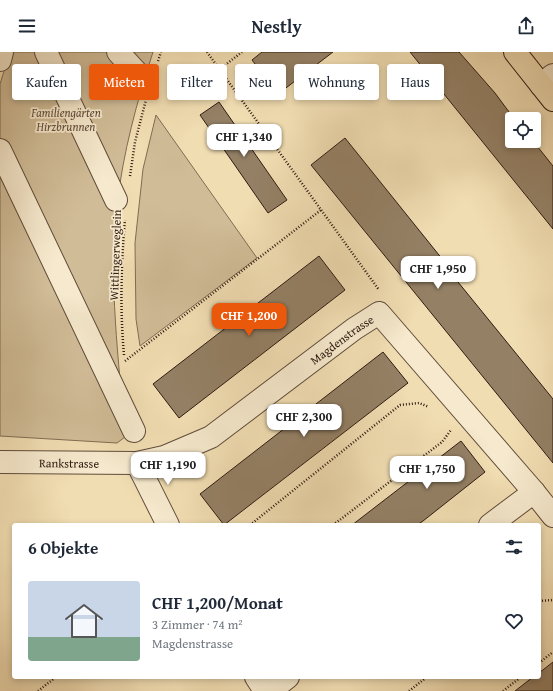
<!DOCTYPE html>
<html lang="de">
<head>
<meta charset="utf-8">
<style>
	:root { --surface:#fff; --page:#f6f6f7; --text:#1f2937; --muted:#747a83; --line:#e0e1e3; --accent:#ea580c }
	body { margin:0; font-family:"Gentium Book Plus",serif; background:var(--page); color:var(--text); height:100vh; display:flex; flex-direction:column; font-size:15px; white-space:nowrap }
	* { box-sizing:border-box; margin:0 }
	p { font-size:13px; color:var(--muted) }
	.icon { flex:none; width:22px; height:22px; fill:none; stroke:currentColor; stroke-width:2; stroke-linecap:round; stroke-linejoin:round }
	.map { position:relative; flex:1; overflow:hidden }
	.drawer { position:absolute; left:12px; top:471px; width:529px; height:156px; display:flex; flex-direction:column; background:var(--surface); border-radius:4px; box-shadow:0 2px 6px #0003 }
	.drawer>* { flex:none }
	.hud { position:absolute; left:12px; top:12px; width:529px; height:36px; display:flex; gap:8px }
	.controls { position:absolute; left:505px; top:60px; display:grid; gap:8px }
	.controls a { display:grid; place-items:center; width:36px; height:36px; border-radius:4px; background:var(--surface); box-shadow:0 2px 6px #0003; font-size:20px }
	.price { position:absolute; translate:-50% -34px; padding:0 9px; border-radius:8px; background:#fff; color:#222; font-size:13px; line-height:26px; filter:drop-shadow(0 1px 2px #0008) }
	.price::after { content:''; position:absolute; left:50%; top:24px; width:12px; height:9px; margin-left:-6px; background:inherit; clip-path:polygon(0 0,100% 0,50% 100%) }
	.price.selected { background:var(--accent); color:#fff }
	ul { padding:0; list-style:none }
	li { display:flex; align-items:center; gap:12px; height:100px; padding:0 16px }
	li+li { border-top:1px solid var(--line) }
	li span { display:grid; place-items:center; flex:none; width:112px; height:80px; border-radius:4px; color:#555 }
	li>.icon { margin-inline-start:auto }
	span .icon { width:48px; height:48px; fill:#fffc; stroke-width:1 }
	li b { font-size:17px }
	h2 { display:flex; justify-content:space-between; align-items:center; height:48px; padding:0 16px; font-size:17px }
	.tag { padding:0 14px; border-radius:4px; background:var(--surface); box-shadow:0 2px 6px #0003; font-size:14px; line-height:36px }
	.tag.selected { background:var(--accent); color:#fff }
	header { display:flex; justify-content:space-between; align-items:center; height:52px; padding:0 16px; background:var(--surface); font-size:18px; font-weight:700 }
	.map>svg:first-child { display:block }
	.green { fill:#d0bc97; stroke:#806c54 }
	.building { fill:#948065; stroke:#2f1b12 }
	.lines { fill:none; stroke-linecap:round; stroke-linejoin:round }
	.minor-casing { stroke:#604c3a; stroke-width:24 }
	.major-casing { stroke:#2f1b12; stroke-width:24 }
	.path { stroke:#2f1b12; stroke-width:2.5; stroke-dasharray:1 2; stroke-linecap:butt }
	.minor { stroke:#f6e9cd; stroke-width:22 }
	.major { stroke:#f1ddb2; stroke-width:22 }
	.labels { text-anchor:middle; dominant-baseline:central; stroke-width:3.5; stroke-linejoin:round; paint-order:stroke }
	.park-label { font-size:12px; font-style:italic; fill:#5f4b3a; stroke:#f6e9cd }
	.street-label { font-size:12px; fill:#2f1b12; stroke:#f6e9cd }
</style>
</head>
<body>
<header><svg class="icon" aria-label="menu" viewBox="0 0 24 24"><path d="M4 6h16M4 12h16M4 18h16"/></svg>Nestly<svg class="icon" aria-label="share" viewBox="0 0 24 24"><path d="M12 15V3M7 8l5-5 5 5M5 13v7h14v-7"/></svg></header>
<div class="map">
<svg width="553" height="639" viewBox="0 0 553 639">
	<rect width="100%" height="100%" fill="#f1ddb2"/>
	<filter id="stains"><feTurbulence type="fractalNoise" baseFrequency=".005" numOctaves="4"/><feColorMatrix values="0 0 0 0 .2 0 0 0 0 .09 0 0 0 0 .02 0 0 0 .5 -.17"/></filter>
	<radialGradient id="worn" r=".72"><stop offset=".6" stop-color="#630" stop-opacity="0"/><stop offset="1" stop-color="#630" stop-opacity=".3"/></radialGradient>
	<g class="green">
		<path d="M10,0h143c-16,49 -30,101 -36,153 -9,77 2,155 8,232l-8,6 -117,-7v-352z"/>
		<path d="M156,63l101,143 -117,88 -4,-27 -1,-76 8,-74z"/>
	</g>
	<g class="building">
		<path d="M262,0h71l-55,42 -26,-34z"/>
		<path d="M410,0h49l36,41 17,23 -1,1 1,2v22h21l20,25v63z"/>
		<path d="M219,50l68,98 -19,13 -68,-98z"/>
		<path d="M345,86l102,127 -2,1 108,133v64l-242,-298z"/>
		<path d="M319,204l26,34 -166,128 -26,-34z"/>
		<path d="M383,300l25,31 -184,142 -24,-31z"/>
		<path d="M461,389l24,31 -62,49 -6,4h-65z"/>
		<path d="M553,610v29h-38l18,-14h6v-4z"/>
	</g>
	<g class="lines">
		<defs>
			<g id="minor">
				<path d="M46,0l70,148"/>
				<path d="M118,0l22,24"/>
				<path d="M0,8l2,-8"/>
				<path d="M541,33l12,-10"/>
				<path d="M0,98l134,281"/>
				<path id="s1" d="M0,410l137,1 27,-6 47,-20 143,-108 25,-16 155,179 19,24"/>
				<path d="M137,411l31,62"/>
				<path d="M490,473l44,-33"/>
				<path d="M256,625l9,14"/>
				<path d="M270,639l18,-14"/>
			</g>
			<path id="major" d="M515,0l38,48"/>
		</defs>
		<use href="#minor" class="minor-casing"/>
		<use href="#major" class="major-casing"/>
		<g class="path">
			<path d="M207,0l172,238"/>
			<path d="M158,9l3,-9"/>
			<path d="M220,17l22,-17"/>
			<path d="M130,124l5,-34 12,-46"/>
			<path d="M124,303c-4,-45 -3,-90 1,-135"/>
			<path d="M125,309l196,-151"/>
			<path d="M250,473l150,-120 19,-2 10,4"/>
			<path d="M333,473l109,-83 9,-12"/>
			<path d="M539,549l14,-1"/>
			<path d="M539,611l14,-11"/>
			<path d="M38,639l18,-14"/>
			<path d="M409,639l18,-14"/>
			<path d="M503,639l18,-14"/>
		</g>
		<use href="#minor" class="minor"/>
		<use href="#major" class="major"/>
	</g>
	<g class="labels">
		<g class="park-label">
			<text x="66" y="60">Familiengärten<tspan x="66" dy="14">Hirzbrunnen</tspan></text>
		</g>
		<g class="street-label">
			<text transform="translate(115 203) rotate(-88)">Wittlingerweglein</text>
			<text stroke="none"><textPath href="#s1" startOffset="379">Magdenstrasse</textPath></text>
			<text stroke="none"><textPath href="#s1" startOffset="69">Rankstrasse</textPath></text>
		</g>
	</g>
	<rect width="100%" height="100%" filter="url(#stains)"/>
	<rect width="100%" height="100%" fill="url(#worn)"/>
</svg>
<div class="controls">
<a><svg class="icon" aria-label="locate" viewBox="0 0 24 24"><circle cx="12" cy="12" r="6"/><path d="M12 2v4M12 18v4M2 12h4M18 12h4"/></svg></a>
</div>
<b class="price" style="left:244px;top:106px">CHF 1,340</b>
<b class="price" style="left:438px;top:238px">CHF 1,950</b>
<b class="price selected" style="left:249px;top:285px">CHF 1,200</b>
<b class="price" style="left:304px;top:386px">CHF 2,300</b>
<b class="price" style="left:168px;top:434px">CHF 1,190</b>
<b class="price" style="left:427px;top:438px">CHF 1,750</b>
<div class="hud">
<a class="tag">Kaufen</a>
<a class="tag selected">Mieten</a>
<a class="tag">Filter</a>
<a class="tag">Neu</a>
<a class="tag">Wohnung</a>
<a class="tag">Haus</a>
</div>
<section class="drawer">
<h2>6 Objekte<svg class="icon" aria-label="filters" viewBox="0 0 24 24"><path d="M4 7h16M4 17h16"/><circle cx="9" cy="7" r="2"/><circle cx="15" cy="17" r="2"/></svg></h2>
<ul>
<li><span style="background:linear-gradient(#c9d6e8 70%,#7fa58c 0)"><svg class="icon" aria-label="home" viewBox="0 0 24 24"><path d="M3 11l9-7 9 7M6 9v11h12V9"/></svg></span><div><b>CHF 1,200/Monat</b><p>3 Zimmer · 74 m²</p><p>Magdenstrasse</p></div><svg class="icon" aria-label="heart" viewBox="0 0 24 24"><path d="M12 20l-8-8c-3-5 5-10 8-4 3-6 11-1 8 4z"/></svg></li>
</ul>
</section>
</div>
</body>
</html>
